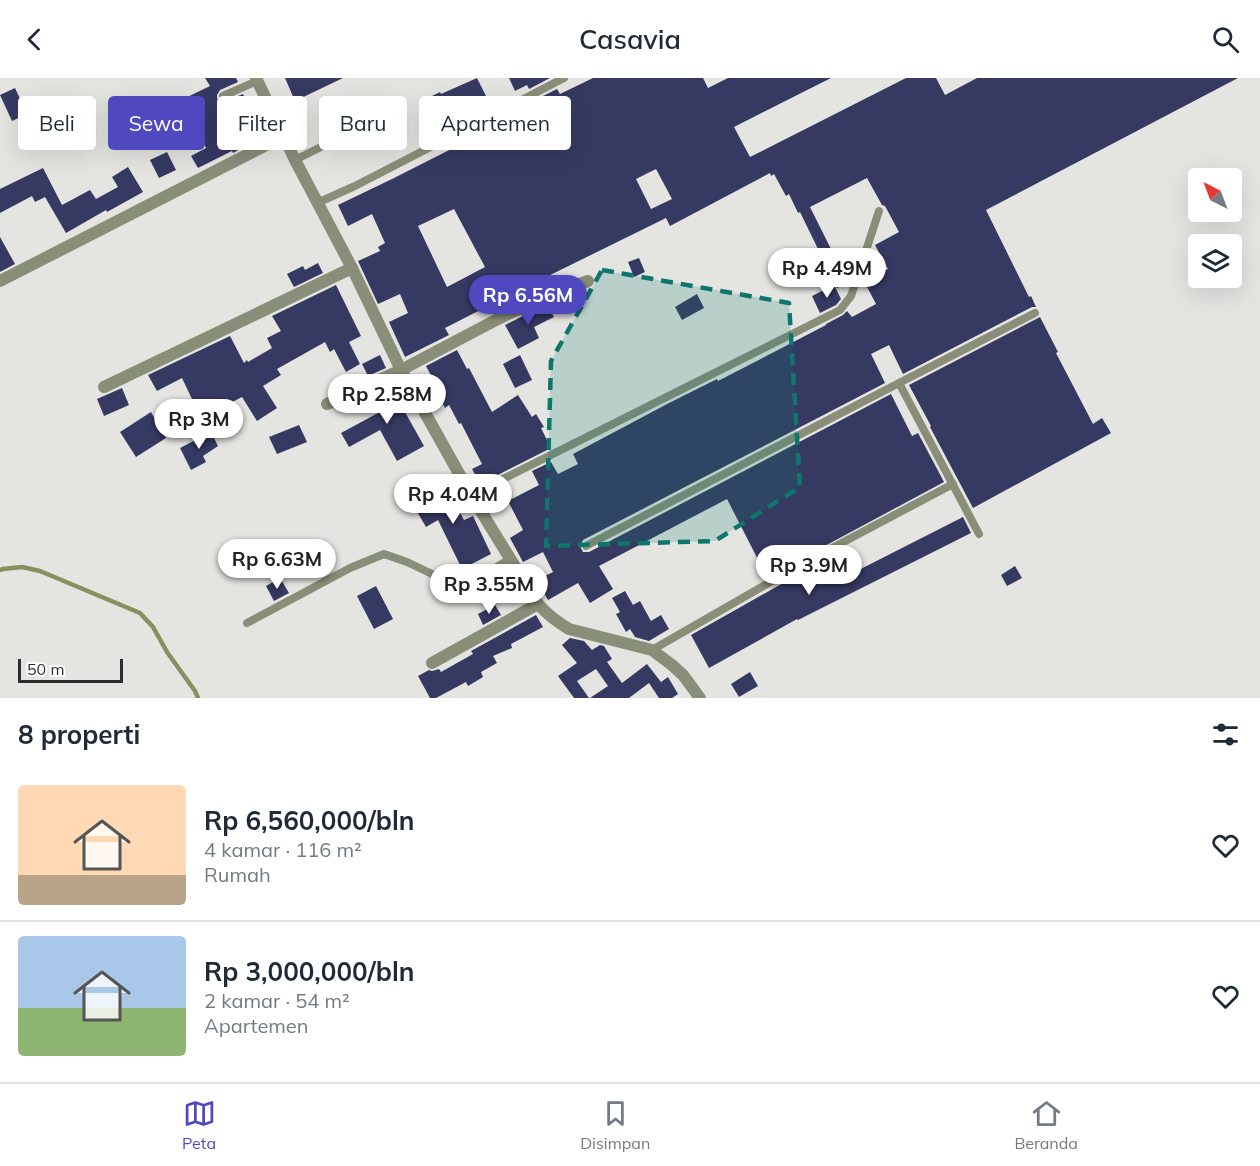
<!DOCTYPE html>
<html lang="id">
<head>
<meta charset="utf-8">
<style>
	:root { --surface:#fff; --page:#f2f2f3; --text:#1f2937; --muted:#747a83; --line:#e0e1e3; --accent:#4f48bf }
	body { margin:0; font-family:Mulish,sans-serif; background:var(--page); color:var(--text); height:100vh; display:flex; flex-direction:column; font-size:22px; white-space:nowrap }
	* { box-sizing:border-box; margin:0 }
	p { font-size:20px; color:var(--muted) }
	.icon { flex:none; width:33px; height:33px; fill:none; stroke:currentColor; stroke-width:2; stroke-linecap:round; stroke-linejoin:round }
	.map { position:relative; height:620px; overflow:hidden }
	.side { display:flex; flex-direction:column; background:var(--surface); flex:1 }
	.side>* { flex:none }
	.guide { position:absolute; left:18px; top:18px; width:600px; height:54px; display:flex; gap:12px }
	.needle { width:39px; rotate:318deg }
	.tools { position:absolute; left:1188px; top:90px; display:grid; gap:12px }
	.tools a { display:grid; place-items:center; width:54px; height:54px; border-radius:6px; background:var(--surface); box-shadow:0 6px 24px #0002; font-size:30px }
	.scale { position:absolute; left:18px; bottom:15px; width:105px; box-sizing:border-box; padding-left:6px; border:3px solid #2e2e2d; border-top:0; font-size:16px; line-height:21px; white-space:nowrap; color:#2e2e2d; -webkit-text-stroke:4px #fff; paint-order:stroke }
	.price { position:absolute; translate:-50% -51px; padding:0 14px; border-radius:21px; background:#fff; color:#222; font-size:20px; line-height:39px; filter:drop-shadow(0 2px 3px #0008) }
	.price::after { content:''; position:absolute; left:50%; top:36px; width:18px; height:14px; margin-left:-9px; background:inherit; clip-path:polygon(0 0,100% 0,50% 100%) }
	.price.current { background:var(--accent); color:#fff }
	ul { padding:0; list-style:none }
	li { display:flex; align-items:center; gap:18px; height:150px; padding:0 18px }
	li+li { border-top:2px solid var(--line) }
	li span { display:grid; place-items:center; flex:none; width:168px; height:120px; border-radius:6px; color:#555 }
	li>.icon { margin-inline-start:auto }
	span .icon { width:72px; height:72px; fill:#fffc; stroke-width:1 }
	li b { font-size:26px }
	h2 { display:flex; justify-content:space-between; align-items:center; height:72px; padding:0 18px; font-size:26px }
	.tag { padding:0 21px; border-radius:6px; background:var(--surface); box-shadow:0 6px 24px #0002; font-size:21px; line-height:54px }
	.tag.current { background:var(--accent); color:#fff }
	header { display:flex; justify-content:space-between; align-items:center; height:78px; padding:0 18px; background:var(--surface); font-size:27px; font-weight:600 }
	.menu { display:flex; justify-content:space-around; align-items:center; height:84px; border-top:2px solid var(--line); background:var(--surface); font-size:16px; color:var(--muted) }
	.menu a { display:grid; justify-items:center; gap:3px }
	.menu .current { color:var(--accent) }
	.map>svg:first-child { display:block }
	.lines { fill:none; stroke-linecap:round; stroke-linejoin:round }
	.stream { stroke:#86915f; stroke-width:4.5 }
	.building { fill:#363962; fill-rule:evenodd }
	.service { stroke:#898e79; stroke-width:8 }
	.minor { stroke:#898e79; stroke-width:12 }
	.marked { fill:#0f766e; fill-opacity:0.2; stroke:#0f766e; stroke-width:4.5; stroke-dasharray:12 8; stroke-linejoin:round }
</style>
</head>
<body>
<header><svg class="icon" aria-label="back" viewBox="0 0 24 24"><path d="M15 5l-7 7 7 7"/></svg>Casavia<svg class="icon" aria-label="search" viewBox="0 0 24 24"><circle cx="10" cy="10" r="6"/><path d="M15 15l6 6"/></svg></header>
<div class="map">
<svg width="1260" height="620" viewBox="0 0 1260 620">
	<rect width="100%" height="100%" fill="#e4e5e1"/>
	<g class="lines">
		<path class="stream" d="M0,492l3,-1 19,-2 18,4 100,42 13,14 14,25 28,39 3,7"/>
	</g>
	<g class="building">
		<path d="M205,0h31l2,4 -18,8 -3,5v3l2,3 4,1 20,-8 4,8 -18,8 9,23 8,-4 7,13 -20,11 -1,-2 -34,17 -7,-12 15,-8 -13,-30 -6,4 -10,-20 33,-16z"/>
		<path d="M285,0h58l-48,23z"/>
		<path d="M477,0l11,22 -36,16 3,7 -19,9 -14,-31 18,-9 1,2z"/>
		<path d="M509,0h41l-21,11 -2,-4 -12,6z"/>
		<path d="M593,0h110l5,10 20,-10h103l-97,49 16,30 156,-79h30l9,17 32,-17h261l-252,132 43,87 2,-1 5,11h-4l-129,67 -14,-29 -18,9 14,29 -302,157 -3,6 3,6h6l302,-158 21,42 6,-3 26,49 -177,95 -40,-78 -128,67 14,23 -23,14 -12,-20 -30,17 -11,-20 16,-8 -10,-20 -20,10 -13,-24 13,-8 -15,-29 31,-16 -7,-14 19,-9 7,12 20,-10 -5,-10 96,-51 48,-24 1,2 108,-56v-1l17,-9 4,-4 5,6 24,-13 -12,-23 24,-12 -13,-24 24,-13 -14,-26 -3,-1 -15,-27 -57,29 38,76 -11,5 -37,-76 -2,1 -9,-19 -3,2 -12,-22 -3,2 -1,-3 -100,53 -4,-8 -130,64 4,8 -42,20 -4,-7 -49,25 4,7 -44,22 -16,-35 19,-9 -8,-19 -22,10 -20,-43 22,-10 -2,-4 7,-4 -13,-29 -24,12 -10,-21 54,-26 146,-74 -3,-5 22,-11 3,5zM656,91l16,30 -21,10 -15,-30zM454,131l31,58 -38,20 -29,-61z"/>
		<path d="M15,10l12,26 -15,7 -12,-26z"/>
		<path d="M358,25l8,15 -39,19 -7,-15z"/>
		<path d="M167,74l9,18 -17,8 -9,-18z"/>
		<path d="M128,89l15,25 -36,20 -1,-2 -40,23 -21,-36 -10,5 -3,-6 -32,17v-24l43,-21 19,37 28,-15 6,9 22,-12 -6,-10z"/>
		<path d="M0,159l15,27 -15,8z"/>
		<path d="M639,180l6,14 -11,5 -6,-15z"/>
		<path d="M318,185l5,10 -29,14 -7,-13 16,-8 2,4z"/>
		<path d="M336,207l25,51 -12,6 11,22 -14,8 -12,-23 -4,3 -5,-10 -48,27 4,6 -18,11 14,22 -20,13 -15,-24 -41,21 -19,-40 -25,13 -9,-16 82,-39 14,27 3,-3 1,2 24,-14 -5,-10 14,-7 -9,-15z"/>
		<path d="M834,207l7,14 -5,6 -16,8 -8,-17z"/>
		<path d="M697,216l7,14 -22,12 -7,-13z"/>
		<path d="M547,226l7,13 -20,10 5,11 -21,11 -13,-24z"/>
		<path d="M1040,239l18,35 -2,1 37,71 9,-6 9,15 -138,75 -43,-81 1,-1 -22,-41z"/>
		<path d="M457,272l10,19 2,-1 23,44 26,-17 14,22 4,-3 8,13 -3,1 10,20 -71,36 -8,-15 10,-5 -21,-41 -2,1 -10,-19 -4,3 -11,-22 2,-1 -10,-19z"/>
		<path d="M380,277l6,13 -18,8 -6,-12z"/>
		<path d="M520,277l12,25 -17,8 -12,-24z"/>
		<path d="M392,305l6,11 -2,2 28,50 -27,15 -17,-31 -31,17 -8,-14 37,-20 -11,-18z"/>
		<path d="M122,310l7,17 -25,11 -7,-17z"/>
		<path d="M151,334l15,26 -30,19 -16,-25z"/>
		<path d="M299,347l8,17 -30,12 -8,-17z"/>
		<path d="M211,354l7,14 -15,10 3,6 -15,8 -11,-22z"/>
		<path d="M443,405l21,37 9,-4 18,38 -29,15 -24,-49 -12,7 -15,-26z"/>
		<path d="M963,439l8,16 -173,87 -1,-1 -88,49 -18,-33 140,-79 12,22z"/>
		<path d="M1015,488l7,12 -15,8 -6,-11z"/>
		<path d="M280,500l9,15 -15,8 -8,-15z"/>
		<path d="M376,508l17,33 -19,10 -17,-33z"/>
		<path d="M625,513l8,14 7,-4 11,20 10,-6 8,14 -20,12 -14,-4 -5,-8 -4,3 -10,-18 4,-2 -8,-14z"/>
		<path d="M495,527l6,10 -18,10 -5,-11z"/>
		<path d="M536,537l7,12 -32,17 1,4 -19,8 4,7 -16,9 2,5 -15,9 -2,-4 -30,16h-6l-12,-22 11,-6 3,1 7,-2 2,3 32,-18 -2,-3z"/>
		<path d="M570,560l14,3 8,9 8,-5 4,1 8,13 -5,3 15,21 25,-19 14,18 7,-5 10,17 -6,4h-13l-10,-15 -20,15h-39l18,-12 -12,-17 -19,12 12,17h-15l-16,-22 19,-13 -15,-18z"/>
		<path d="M750,594l8,14 -19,11 -8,-13z"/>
	</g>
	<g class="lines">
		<g class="service">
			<path d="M223,18l34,-15"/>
			<path d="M295,82l84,-42"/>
			<path d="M317,125l38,-17 209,-108"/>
			<path d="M899,305l136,-70"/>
			<path d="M471,417l369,-185 11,-14 28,-85"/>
			<path d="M586,468l313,-163 80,151"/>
			<path d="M247,545l103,-55 34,-14 23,8 46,22h16l41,-25"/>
			<path d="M652,572l148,-85 153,-81"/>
		</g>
		<g class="minor">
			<path d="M256,0l39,82 57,108 49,102 70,125 67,109c9,10 19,18 31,25l83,21 20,15 11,10 17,23"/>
			<path d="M0,203l284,-145"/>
			<path d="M104,309l248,-119"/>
			<path d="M327,326l74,-34 95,-50 45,-22 47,-17"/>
			<path d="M432,585l106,-59"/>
		</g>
	</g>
	<path class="marked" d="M602,192l187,33 11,184 -85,54 -169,5 5,-185z"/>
</svg>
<div class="tools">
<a><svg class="needle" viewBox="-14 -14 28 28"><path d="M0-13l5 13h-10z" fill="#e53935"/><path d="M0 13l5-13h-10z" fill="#747a83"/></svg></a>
<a><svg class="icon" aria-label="layers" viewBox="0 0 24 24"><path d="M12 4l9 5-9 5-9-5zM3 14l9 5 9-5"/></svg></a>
</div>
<div class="scale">50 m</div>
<b class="price" style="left:827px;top:221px">Rp 4.49M</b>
<b class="price current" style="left:528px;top:248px">Rp 6.56M</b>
<b class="price" style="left:387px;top:347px">Rp 2.58M</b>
<b class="price" style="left:199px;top:372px">Rp 3M</b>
<b class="price" style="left:453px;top:447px">Rp 4.04M</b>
<b class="price" style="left:277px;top:512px">Rp 6.63M</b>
<b class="price" style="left:809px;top:518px">Rp 3.9M</b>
<b class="price" style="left:489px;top:537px">Rp 3.55M</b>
<div class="guide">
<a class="tag">Beli</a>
<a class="tag current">Sewa</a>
<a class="tag">Filter</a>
<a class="tag">Baru</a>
<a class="tag">Apartemen</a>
</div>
</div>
<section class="side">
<h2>8 properti<svg class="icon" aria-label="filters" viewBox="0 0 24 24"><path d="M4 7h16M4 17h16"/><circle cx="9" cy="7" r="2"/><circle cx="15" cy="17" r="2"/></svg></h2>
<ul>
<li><span style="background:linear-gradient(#ffd9b3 75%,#b9a48a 0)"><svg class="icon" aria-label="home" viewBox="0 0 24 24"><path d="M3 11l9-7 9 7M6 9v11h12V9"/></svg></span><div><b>Rp 6,560,000/bln</b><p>4 kamar · 116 m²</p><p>Rumah</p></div><svg class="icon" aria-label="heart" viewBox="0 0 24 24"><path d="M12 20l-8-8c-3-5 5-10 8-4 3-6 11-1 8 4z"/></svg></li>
<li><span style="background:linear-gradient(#a9c7e8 60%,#8fb573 0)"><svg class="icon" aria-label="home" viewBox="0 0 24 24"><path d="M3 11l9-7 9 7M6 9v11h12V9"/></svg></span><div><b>Rp 3,000,000/bln</b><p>2 kamar · 54 m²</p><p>Apartemen</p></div><svg class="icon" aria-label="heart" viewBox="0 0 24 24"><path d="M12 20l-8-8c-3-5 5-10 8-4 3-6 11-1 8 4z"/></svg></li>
</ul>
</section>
<nav class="menu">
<a class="current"><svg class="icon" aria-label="map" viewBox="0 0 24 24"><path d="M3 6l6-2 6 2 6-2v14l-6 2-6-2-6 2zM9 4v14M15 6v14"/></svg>Peta</a>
<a><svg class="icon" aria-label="saved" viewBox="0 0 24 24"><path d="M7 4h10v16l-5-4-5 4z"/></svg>Disimpan</a>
<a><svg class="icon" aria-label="home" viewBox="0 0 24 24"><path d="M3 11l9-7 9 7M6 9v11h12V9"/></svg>Beranda</a>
</nav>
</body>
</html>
